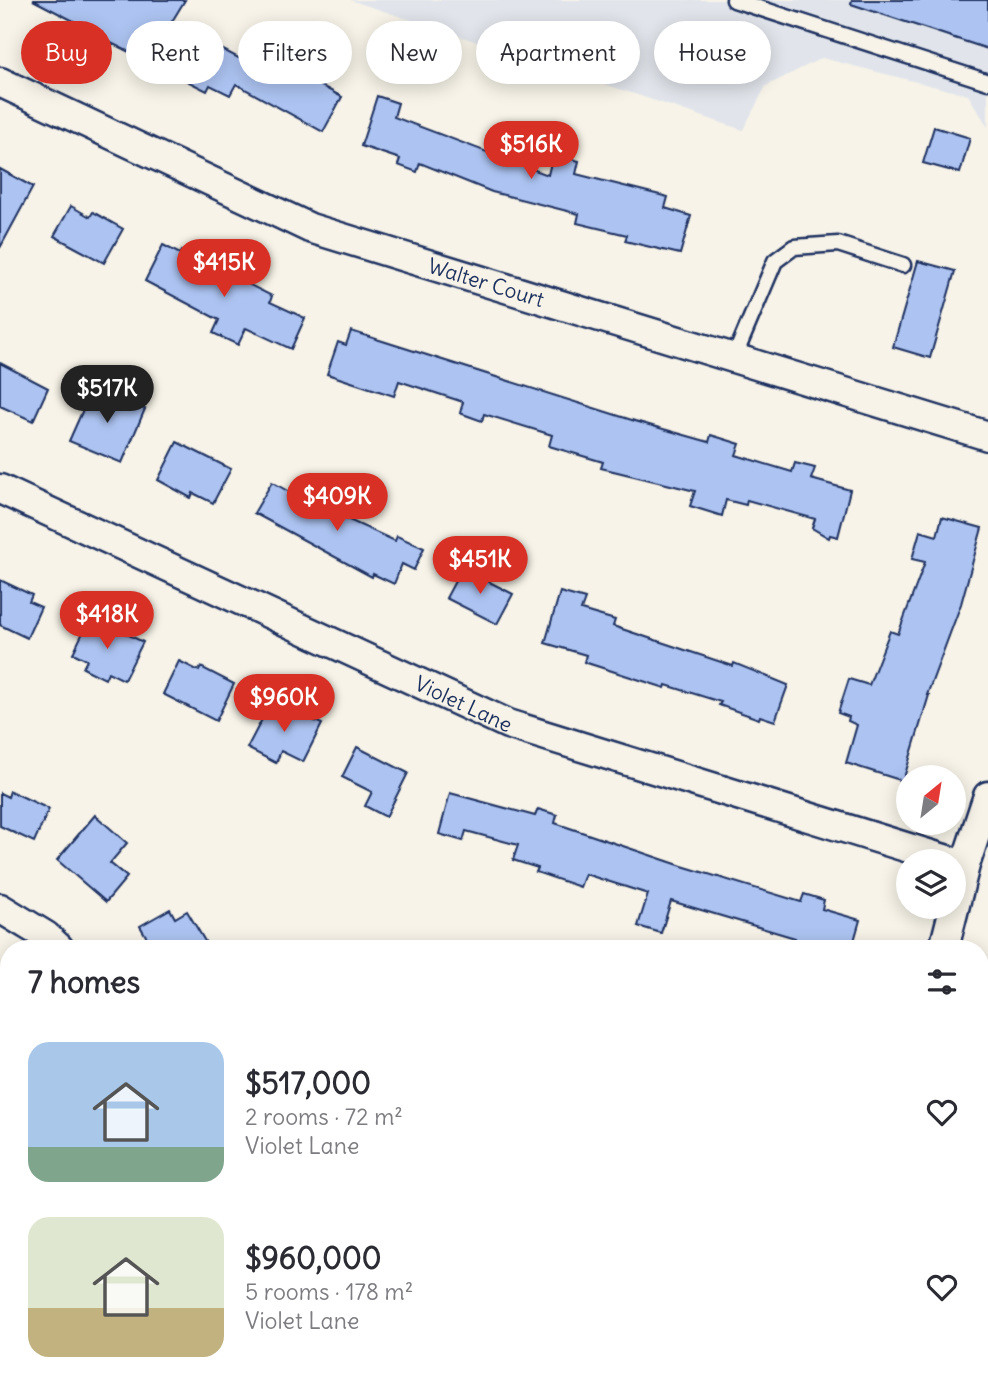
<!DOCTYPE html>
<html lang="en">
<head>
<meta charset="utf-8">
<style>
	:root { --surface:#fff; --page:#f7f7f7; --text:#2b2b33; --muted:#7c7c81; --accent:#d93025 }
	body { margin:0; font-family:Delius,sans-serif; background:var(--page); color:var(--text); height:100vh; display:flex; flex-direction:column; font-size:26px; white-space:nowrap }
	* { box-sizing:border-box; margin:0 }
	p { font-size:23px; color:var(--muted) }
	.icon { flex:none; width:38px; height:38px; fill:none; stroke:currentColor; stroke-width:2; stroke-linecap:round; stroke-linejoin:round }
	.map { position:relative; flex:1; overflow:hidden }
	.drawer { position:absolute; left:0px; top:940px; width:989px; height:450px; display:flex; flex-direction:column; background:var(--surface); border-radius:28px 28px 0 0; box-shadow:0 4px 18px #0003 }
	.drawer>* { flex:none }
	.hud { position:absolute; left:21px; top:21px; width:947px; height:63px; display:flex; gap:14px }
	.needle { width:46px; rotate:30deg }
	.tools { position:absolute; left:896px; top:765px; display:grid; gap:14px }
	.tools a { display:grid; place-items:center; width:70px; height:70px; border-radius:50%; background:var(--surface); box-shadow:0 4px 18px #0003; font-size:35px }
	.price { position:absolute; translate:-50% -60px; padding:0 16px; border-radius:24px; background:var(--accent); color:#fff; font-size:23px; line-height:46px; filter:drop-shadow(0 2px 4px #0008) }
	.price::after { content:''; position:absolute; left:50%; top:42px; width:21px; height:16px; margin-left:-10px; background:inherit; clip-path:polygon(0 0,100% 0,50% 100%) }
	.price.on { background:#222; color:#fff }
	ul { padding:0; list-style:none }
	li { display:flex; align-items:center; gap:21px; height:175px; padding:0 28px }
	li span { display:grid; place-items:center; flex:none; width:196px; height:140px; border-radius:21px; color:#555 }
	li>.icon { margin-inline-start:auto }
	span .icon { width:84px; height:84px; fill:#fffc; stroke-width:1 }
	li b { font-size:30px }
	h2 { display:flex; justify-content:space-between; align-items:center; height:84px; padding:0 28px; font-size:30px }
	.pill { padding:0 24px; border-radius:32px; background:var(--surface); box-shadow:0 4px 18px #0003; font-size:24px; line-height:63px }
	.pill.on { background:var(--accent); color:#fff }
	.map>svg:first-child { display:block }
	.built { fill:#e1e5eb }
	.building { fill:#adc4f2; stroke:#1b2f5e; stroke-width:2 }
	.lines { fill:none; stroke-linecap:round; stroke-linejoin:round }
	.service-casing { stroke:#1b2f5e; stroke-width:19 }
	.minor-casing { stroke:#1b2f5e; stroke-width:33 }
	.service { stroke:#f7f3e8; stroke-width:14 }
	.minor { stroke:#f7f3e8; stroke-width:28 }
	.labels { text-anchor:middle; dominant-baseline:central; stroke-width:6; stroke-linejoin:round; paint-order:stroke }
	.street-label { font-size:21px; fill:#1b2f5e; stroke:#f7f3e8 }
</style>
</head>
<body>
<div class="map">
<svg width="988" height="1389" viewBox="0 0 988 1389">
	<rect width="100%" height="100%" fill="#f7f3e8"/>
	<filter id="ink" filterUnits="userSpaceOnUse"><feTurbulence type="fractalNoise" baseFrequency=".0143" numOctaves="2"/><feDisplacementMap in="SourceGraphic" scale="14" xChannelSelector="R" yChannelSelector="G"/><feConvolveMatrix kernelMatrix="1 2 1 2 8 2 1 2 1" color-interpolation-filters="sRGB"/></filter>
	<g filter="url(#ink)">
		<path class="built" d="M350,0h638v127l-20,-32 -146,-37 -56,28 -23,44z"/>
		<g class="building">
			<path d="M33,0h152l-14,23 110,57 12,-21 19,10 -5,9 35,19 -19,35 -87,-48 -6,11 -20,-10 -3,6 -120,-60 2,-2z"/>
			<path d="M852,0h136v49l-137,-45z"/>
			<path d="M377,96l21,7 -4,14 154,58 5,-21 26,7 -3,13 92,23 -3,11 26,8 -11,38 -55,-13 2,-6 -50,-12 2,-9 -87,-22 -72,-29 -3,9 -19,-7 2,-6 -39,-13z"/>
			<path d="M934,127l36,11 -10,35 -37,-10z"/>
			<path d="M0,169l33,18 -33,61z"/>
			<path d="M71,206l19,11 3,-5 30,17 -19,34 -50,-27z"/>
			<path d="M163,245l17,9 2,-3 90,45 -2,6 35,16 -14,31 -45,-21 -8,17 -25,-12 6,-13 -74,-39z"/>
			<path d="M918,261l37,10 -25,87 -37,-11z"/>
			<path d="M351,331l284,90 74,21 2,-7 29,9 -4,11 56,17 3,-9 20,5 -4,11 39,11 -12,47 -8,-2 -1,3 -17,-10 3,-9 -68,-19 -1,5 -20,-5 -4,16 -32,-10 5,-15 -94,-23 2,-6 -54,-16 3,-11 -68,-21 -2,7 -22,-8 3,-11 -64,-21 -5,15 -67,-22 11,-32 8,3z"/>
			<path d="M0,363l48,25 -15,33 -33,-15z"/>
			<path d="M93,387l52,22 -23,54 -53,-22z"/>
			<path d="M177,442l54,27 -18,34 -20,-10 -2,5 -33,-18z"/>
			<path d="M272,482l33,19 11,-18 20,11 -9,16 68,31 2,-5 27,12 -10,22 -12,-6 -8,20 -21,-10 -1,3 -118,-64z"/>
			<path d="M942,517l40,11 -21,76 -34,91h2l-26,86 -57,-18 11,-38 -9,-4 1,-4 -11,-4 11,-34 20,6 21,-54 8,3 27,-72 -13,-3 8,-28 17,5z"/>
			<path d="M462,568l51,26 -16,30 -51,-26z"/>
			<path d="M0,580l32,15 -3,7 12,5 -14,31 -27,-13z"/>
			<path d="M560,592l25,7 -4,11 34,10 -2,6 120,40 1,-3 54,22 -13,36 -15,-5 -1,3 -40,-14 2,-3 -55,-17 -1,3 -81,-26 2,-7 -41,-12z"/>
			<path d="M89,620l20,10 2,-4 32,16 -19,38 -16,-8 -3,7 -22,-11 4,-8 -14,-7z"/>
			<path d="M179,661l20,10 2,-4 33,17 -18,37 -53,-27z"/>
			<path d="M271,702l51,22 -19,38 -22,-11 -5,12 -29,-15z"/>
			<path d="M357,747l51,26 -22,44 -21,-11 7,-14 -30,-15z"/>
			<path d="M10,791l39,18 -15,33 -34,-16v-33l8,4z"/>
			<path d="M450,793l85,23 3,-7 19,6 -2,8 127,43 119,36 3,-8 20,6 -2,9 38,11 -8,28h-60l3,-10 -124,-37 -10,32 -23,-7 10,-32 -63,-20 -5,13 -44,-15 2,-4 -25,-8 5,-15 -52,-14 -3,10 -24,-7z"/>
			<path d="M95,815l32,28 -17,20 17,14 -21,25 -49,-42z"/>
			<path d="M170,909l5,9 12,-7 22,37h-56l-13,-22z"/>
		</g>
		<g class="lines">
			<defs>
				<g id="service">
					<path d="M734,0l254,82"/>
					<path d="M734,358l41,-97 19,-14 44,-3 65,21"/>
				</g>
				<g id="minor">
					<path id="s1" d="M0,82l310,146 678,208"/>
					<path id="s2" d="M0,489l508,235 443,137"/>
					<path d="M0,908l46,28 13,12"/>
					<path d="M944,948l21,-83 23,-69"/>
					<path d="M980,1308l8,22"/>
					<path d="M0,1324l9,-17"/>
					<path d="M980,1369l8,-5"/>
					<path d="M134,1381l10,8"/>
					<path d="M946,1389l14,-8"/>
				</g>
			</defs>
			<use href="#service" class="service-casing"/>
			<use href="#minor" class="minor-casing"/>
			<use href="#service" class="service"/>
			<use href="#minor" class="minor"/>
		</g>
	</g>
	<g class="labels">
		<g class="street-label">
			<text stroke="none"><textPath href="#s1" startOffset="527">Walter Court</textPath></text>
			<text stroke="none"><textPath href="#s2" startOffset="511">Violet Lane</textPath></text>
		</g>
	</g>
</svg>
<div class="tools">
<a><svg class="needle" viewBox="-14 -14 28 28"><path d="M0-13l5 13h-10z" fill="#e53935"/><path d="M0 13l5-13h-10z" fill="#7c7c81"/></svg></a>
<a><svg class="icon" aria-label="layers" viewBox="0 0 24 24"><path d="M12 4l9 5-9 5-9-5zM3 14l9 5 9-5"/></svg></a>
</div>
<b class="price" style="left:531px;top:181px">$516K</b>
<b class="price" style="left:224px;top:299px">$415K</b>
<b class="price on" style="left:107px;top:425px">$517K</b>
<b class="price" style="left:337px;top:533px">$409K</b>
<b class="price" style="left:480px;top:596px">$451K</b>
<b class="price" style="left:107px;top:651px">$418K</b>
<b class="price" style="left:284px;top:734px">$960K</b>
<div class="hud">
<a class="pill on">Buy</a>
<a class="pill">Rent</a>
<a class="pill">Filters</a>
<a class="pill">New</a>
<a class="pill">Apartment</a>
<a class="pill">House</a>
</div>
<section class="drawer">
<h2>7 homes<svg class="icon" aria-label="filters" viewBox="0 0 24 24"><path d="M4 7h16M4 17h16"/><circle cx="9" cy="7" r="2"/><circle cx="15" cy="17" r="2"/></svg></h2>
<ul>
<li><span style="background:linear-gradient(#a9c7e8 75%,#7fa58c 0)"><svg class="icon" aria-label="home" viewBox="0 0 24 24"><path d="M3 11l9-7 9 7M6 9v11h12V9"/></svg></span><div><b>$517,000</b><p>2 rooms · 72 m²</p><p>Violet Lane</p></div><svg class="icon" aria-label="heart" viewBox="0 0 24 24"><path d="M12 20l-8-8c-3-5 5-10 8-4 3-6 11-1 8 4z"/></svg></li>
<li><span style="background:linear-gradient(#dfe7d0 65%,#c2b280 0)"><svg class="icon" aria-label="home" viewBox="0 0 24 24"><path d="M3 11l9-7 9 7M6 9v11h12V9"/></svg></span><div><b>$960,000</b><p>5 rooms · 178 m²</p><p>Violet Lane</p></div><svg class="icon" aria-label="heart" viewBox="0 0 24 24"><path d="M12 20l-8-8c-3-5 5-10 8-4 3-6 11-1 8 4z"/></svg></li>
</ul>
</section>
</div>
</body>
</html>
